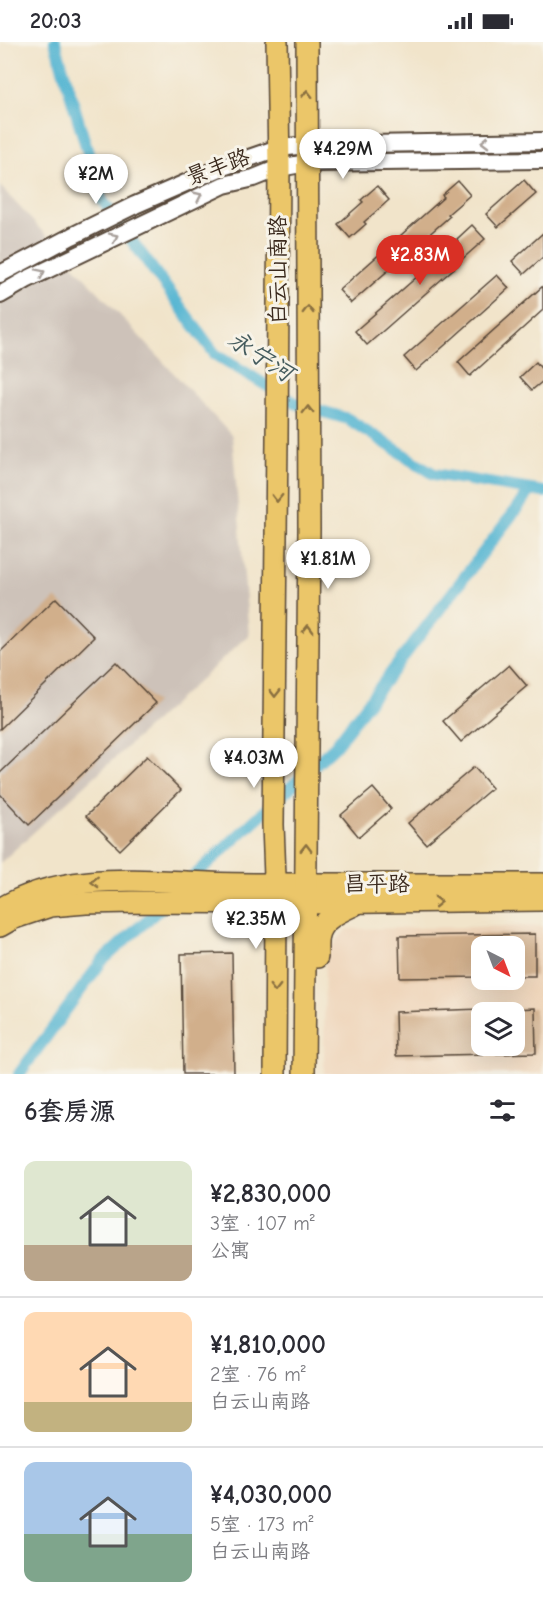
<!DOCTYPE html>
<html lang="zh">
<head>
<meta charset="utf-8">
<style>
	:root { --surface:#fff; --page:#f2f2f3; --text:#2b2b33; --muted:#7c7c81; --line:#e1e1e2; --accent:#d93025 }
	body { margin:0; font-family:"Comic Neue","LXGW WenKai TC",sans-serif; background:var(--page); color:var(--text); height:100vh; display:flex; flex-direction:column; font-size:22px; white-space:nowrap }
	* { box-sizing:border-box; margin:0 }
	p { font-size:20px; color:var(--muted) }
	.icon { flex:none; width:33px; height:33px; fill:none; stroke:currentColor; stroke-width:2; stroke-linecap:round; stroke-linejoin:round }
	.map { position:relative; height:1032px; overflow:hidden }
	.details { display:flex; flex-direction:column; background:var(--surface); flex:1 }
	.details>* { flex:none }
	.needle { width:39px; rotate:138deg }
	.controls { position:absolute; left:471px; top:894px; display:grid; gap:12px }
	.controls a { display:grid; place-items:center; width:54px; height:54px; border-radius:12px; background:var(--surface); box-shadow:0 6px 24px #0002; font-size:30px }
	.price { position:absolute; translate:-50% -51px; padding:0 14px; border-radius:21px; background:#fff; color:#222; font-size:20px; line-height:39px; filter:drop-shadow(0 2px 3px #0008) }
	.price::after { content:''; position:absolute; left:50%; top:36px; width:18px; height:14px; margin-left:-9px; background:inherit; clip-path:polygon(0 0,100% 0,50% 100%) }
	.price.on { background:var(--accent); color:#fff }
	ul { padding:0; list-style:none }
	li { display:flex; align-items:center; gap:18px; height:150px; padding:0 24px }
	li+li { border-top:2px solid var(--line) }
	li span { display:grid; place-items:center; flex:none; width:168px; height:120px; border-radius:12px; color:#555 }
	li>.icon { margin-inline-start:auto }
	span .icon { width:72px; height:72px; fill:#fffc; stroke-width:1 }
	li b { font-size:26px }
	h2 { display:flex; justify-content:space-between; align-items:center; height:72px; padding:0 24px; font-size:26px }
	.status { display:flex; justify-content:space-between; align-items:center; height:42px; padding:0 30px; background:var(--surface); direction:ltr }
	.status svg { height:16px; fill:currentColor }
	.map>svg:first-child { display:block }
	.built { fill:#efd6bb; fill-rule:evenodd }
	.industrial { fill:#cdc2b9 }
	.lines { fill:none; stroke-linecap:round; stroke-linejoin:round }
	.canal { stroke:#54b5d2; stroke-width:12 }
	.building { fill:#d1af8b }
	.minor-casing { stroke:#564638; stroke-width:20 }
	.major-casing { stroke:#564638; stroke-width:24 }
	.minor { stroke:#fff; stroke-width:16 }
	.major { stroke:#ebc669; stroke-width:21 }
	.oneway { stroke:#8a7040 }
	.oneway2 { stroke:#a79f9a }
	.labels { text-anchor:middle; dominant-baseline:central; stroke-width:6; stroke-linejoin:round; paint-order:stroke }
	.street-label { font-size:22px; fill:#3b2a1e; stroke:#f7f3e8 }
	.water-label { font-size:24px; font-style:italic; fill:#445b5d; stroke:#f7f3e8 }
</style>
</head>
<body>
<div class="status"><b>20:03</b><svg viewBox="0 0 49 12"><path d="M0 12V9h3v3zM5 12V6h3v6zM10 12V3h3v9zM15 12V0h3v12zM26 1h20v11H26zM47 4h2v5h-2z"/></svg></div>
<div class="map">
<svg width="543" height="1032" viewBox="0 0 543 1032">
	<rect width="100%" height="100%" fill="#f7f3e8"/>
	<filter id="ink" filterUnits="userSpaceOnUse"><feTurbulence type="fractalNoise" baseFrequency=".0167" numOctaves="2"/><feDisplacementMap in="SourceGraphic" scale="12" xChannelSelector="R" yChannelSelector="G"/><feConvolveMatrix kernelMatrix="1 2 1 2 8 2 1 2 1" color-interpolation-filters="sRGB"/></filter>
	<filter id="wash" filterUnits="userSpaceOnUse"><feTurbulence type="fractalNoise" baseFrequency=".008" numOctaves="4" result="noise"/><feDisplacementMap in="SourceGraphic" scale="24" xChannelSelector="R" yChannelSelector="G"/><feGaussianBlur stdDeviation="1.35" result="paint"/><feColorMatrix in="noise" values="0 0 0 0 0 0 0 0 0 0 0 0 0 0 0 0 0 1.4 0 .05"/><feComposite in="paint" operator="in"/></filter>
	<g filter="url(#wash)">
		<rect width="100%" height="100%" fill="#f1e4ca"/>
		<path class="built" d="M543,884v148h-219l1,-120 22,-25zM482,904h32v34h-32zM482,970h32v34h-32z"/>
		<path class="industrial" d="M0,144l232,250 17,199 -249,228z"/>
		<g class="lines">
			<g class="canal">
				<path d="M55,0l47,158 113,154 82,50 51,15 86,55 109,18"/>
				<path d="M187,841l148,-137 196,-256"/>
				<path d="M19,1032l83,-113 64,-58"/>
			</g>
		</g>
		<g id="blocks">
			<g class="building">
				<path d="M524,138l12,14 -38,33 -12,-13z"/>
				<path d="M458,139l12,14 -22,19 2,2 -99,87 -12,-13 105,-93 -2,-2z"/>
				<path d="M377,144l12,14 -25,22 2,2 -16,14 -12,-14 25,-22 -2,-2z"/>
				<path d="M472,183l13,14 -26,23 1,1 -93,82 -12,-14 103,-90 -1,-2z"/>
				<path d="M543,191v24l-19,17 -12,-13z"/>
				<path d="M497,233l12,13 -93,83 -12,-14z"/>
				<path d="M543,244v24l-73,66 -12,-14z"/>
				<path d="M536,320l7,9v10l-11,9 -12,-13z"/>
				<path d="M56,556l38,39 -94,92v-77z"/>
				<path d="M116,620l40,41 -127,122 -29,-31v-21z"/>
				<path d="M509,623l18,21 -66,56 -18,-21z"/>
				<path d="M147,714l34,34 -61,60 -34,-34z"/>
				<path d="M474,725l18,21 -66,56 -18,-21z"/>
				<path d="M373,746l18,21 -32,28 -18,-22z"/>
				<path d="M535,892v42h-21v-30h-32v31l-82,1 -1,-42z"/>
				<path d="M232,911l2,121h-51l-2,-120z"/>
				<path d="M535,966l1,45 -140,3 -1,-44 87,-3v37h32v-37z"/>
			</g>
		</g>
	</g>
	<g filter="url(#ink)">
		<use href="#blocks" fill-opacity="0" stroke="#564638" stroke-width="1.5"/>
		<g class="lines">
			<defs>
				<g id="minor">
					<path d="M0,232l72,-38 63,-31 85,-37 58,-20 29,-3 236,-4"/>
					<path d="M0,253l26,-15 198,-95 30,-7 25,-10 28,-5 236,-3"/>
				</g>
				<g id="major">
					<path d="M0,867c62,-38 141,-28 210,-26 21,1 42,1 64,1 89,0 179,0 269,0"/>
					<path d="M0,884l14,-8 36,-12 36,-3 47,-1 172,1 238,-3"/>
					<path d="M317,915c0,-8 -1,-18 2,-25 5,-14 23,-21 35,-27"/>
					<path d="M275,1032l1,-171 -3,-78 4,-386 2,-271 -2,-126"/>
					<path d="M304,1032l5,-545 -2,-487"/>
				</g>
			</defs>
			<use href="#minor" class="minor-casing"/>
			<use href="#major" class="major-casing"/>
			<use href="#minor" class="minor"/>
			<use href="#major" class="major"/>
		</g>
		<defs><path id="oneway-chevron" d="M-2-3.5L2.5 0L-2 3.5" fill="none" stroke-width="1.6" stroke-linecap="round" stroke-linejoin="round" transform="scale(1.5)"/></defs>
		<g class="oneway">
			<use href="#oneway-chevron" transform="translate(307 52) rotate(-90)"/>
			<use href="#oneway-chevron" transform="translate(308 268) rotate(-90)"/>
			<use href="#oneway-chevron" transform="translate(308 368) rotate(-90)"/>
			<use href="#oneway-chevron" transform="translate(277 456) rotate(91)"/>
			<use href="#oneway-chevron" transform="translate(308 587) rotate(-89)"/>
			<use href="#oneway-chevron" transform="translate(275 651) rotate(91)"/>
			<use href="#oneway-chevron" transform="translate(306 806) rotate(-89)"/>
			<use href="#oneway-chevron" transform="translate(95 840) rotate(178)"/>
			<use href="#oneway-chevron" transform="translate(438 860) rotate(-1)"/>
			<use href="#oneway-chevron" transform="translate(275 946) rotate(90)"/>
		</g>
		<g class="oneway2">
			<use href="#oneway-chevron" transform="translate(485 100) rotate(179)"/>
			<use href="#oneway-chevron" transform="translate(198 154) rotate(-25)"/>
			<use href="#oneway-chevron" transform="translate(114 195) rotate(-26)"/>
			<use href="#oneway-chevron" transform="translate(41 231) rotate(-26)"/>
		</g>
	</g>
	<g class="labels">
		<g class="street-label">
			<text transform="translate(218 125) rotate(-20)">景丰路</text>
			<text transform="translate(278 228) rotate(-90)">白云山南路</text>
			<text x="377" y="842">昌平路</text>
		</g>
		<g class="water-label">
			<text transform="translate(261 314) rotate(33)">永宁河</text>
		</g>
	</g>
</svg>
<div class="controls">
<a><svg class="needle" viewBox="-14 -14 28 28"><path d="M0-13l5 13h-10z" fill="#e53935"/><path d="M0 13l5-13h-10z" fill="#7c7c81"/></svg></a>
<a><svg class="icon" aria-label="layers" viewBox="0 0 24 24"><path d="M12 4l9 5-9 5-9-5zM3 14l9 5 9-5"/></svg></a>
</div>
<b class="price" style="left:343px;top:138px">¥4.29M</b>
<b class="price" style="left:96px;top:163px">¥2M</b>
<b class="price on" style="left:420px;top:244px">¥2.83M</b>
<b class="price" style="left:328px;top:548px">¥1.81M</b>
<b class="price" style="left:254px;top:747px">¥4.03M</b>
<b class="price" style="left:256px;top:908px">¥2.35M</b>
</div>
<section class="details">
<h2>6套房源<svg class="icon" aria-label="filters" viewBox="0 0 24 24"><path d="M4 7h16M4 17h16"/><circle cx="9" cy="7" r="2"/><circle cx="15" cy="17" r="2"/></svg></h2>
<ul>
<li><span style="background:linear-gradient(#dfe7d0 70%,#b9a48a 0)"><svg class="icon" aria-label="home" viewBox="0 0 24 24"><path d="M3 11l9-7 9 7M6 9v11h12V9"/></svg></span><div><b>¥2,830,000</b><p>3室 · 107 m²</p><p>公寓</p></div></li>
<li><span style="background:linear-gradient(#ffd9b3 75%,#c2b280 0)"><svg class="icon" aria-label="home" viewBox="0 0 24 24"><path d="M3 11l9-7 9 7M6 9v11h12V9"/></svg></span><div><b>¥1,810,000</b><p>2室 · 76 m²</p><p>白云山南路</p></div></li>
<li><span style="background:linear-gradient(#a9c7e8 60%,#7fa58c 0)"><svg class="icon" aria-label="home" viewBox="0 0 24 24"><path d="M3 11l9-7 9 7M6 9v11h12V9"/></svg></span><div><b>¥4,030,000</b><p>5室 · 173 m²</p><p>白云山南路</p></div></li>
</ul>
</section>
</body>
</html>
